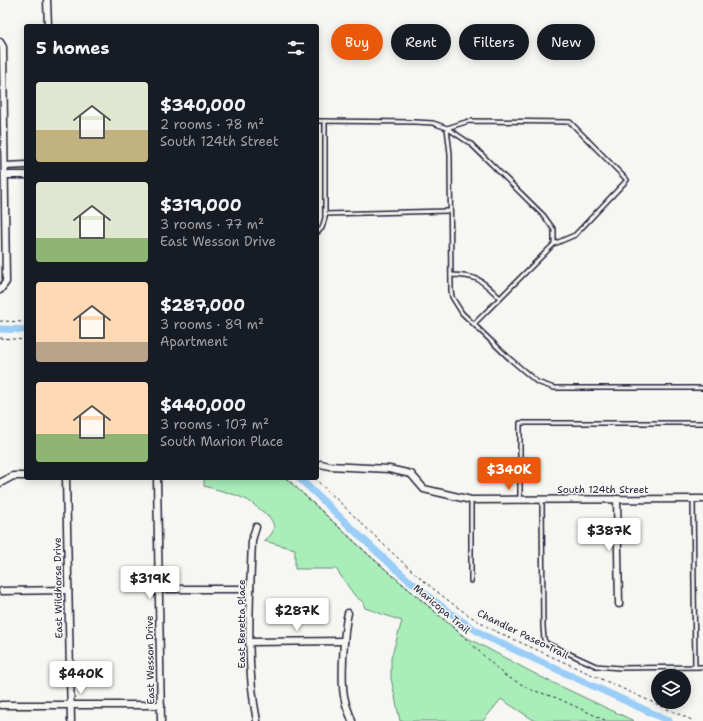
<!DOCTYPE html>
<html lang="en">
<head>
<meta charset="utf-8">
<style>
	:root { --surface:#171b24; --page:#20242c; --text:#f1f3f6; --muted:#9ea1a6; --accent:#ea580c }
	body { margin:0; font-family:"Shantell Sans",sans-serif; background:var(--page); color:var(--text); height:100vh; display:flex; flex-direction:column; font-size:15px; white-space:nowrap }
	* { box-sizing:border-box; margin:0 }
	p { font-size:13px; color:var(--muted) }
	.icon { flex:none; width:22px; height:22px; fill:none; stroke:currentColor; stroke-width:2; stroke-linecap:round; stroke-linejoin:round }
	.map { position:relative; flex:1; overflow:hidden }
	.details { position:absolute; left:24px; top:24px; width:295px; height:456px; display:flex; flex-direction:column; background:var(--surface); border-radius:4px; box-shadow:0 2px 10px #0003 }
	.details>* { flex:none }
	.banner { position:absolute; left:331px; top:24px; width:312px; height:36px; display:flex; gap:8px }
	.fabs { position:absolute; left:651px; top:669px; display:grid; gap:8px }
	.fabs a { display:grid; place-items:center; width:40px; height:40px; border-radius:50%; background:var(--surface); box-shadow:0 2px 10px #0003; font-size:20px }
	.price { position:absolute; translate:-50% -34px; padding:0 9px; border-radius:4px; background:#fff; color:#222; font-size:13px; line-height:26px; filter:drop-shadow(0 1px 2px #0008) }
	.price::after { content:''; position:absolute; left:50%; top:24px; width:12px; height:9px; margin-left:-6px; background:inherit; clip-path:polygon(0 0,100% 0,50% 100%) }
	.price.active { background:var(--accent); color:#fff }
	ul { padding:0; list-style:none }
	li { display:flex; align-items:center; gap:12px; height:100px; padding:0 12px }
	li span { display:grid; place-items:center; flex:none; width:112px; height:80px; border-radius:4px; color:#555 }
	li>.icon { margin-inline-start:auto }
	span .icon { width:48px; height:48px; fill:#fffc; stroke-width:1 }
	li b { font-size:17px }
	h2 { display:flex; justify-content:space-between; align-items:center; height:48px; padding:0 12px; font-size:17px }
	.tag { padding:0 14px; border-radius:18px; background:var(--surface); box-shadow:0 2px 10px #0003; font-size:14px; line-height:36px }
	.tag.active { background:var(--accent); color:#fff }
	.map>svg:first-child { display:block }
	.green { fill:#a9eeb9; stroke:#66887a }
	.lines { fill:none; stroke-linecap:round; stroke-linejoin:round }
	.canal { stroke:#9acdf7; stroke-width:7 }
	.lane-casing { stroke:#22223b; stroke-width:6 }
	.street-casing { stroke:#22223b; stroke-width:9 }
	.path { stroke:#22223b; stroke-width:1; stroke-dasharray:3 3; stroke-linecap:butt }
	.lane { stroke:#f6f6f2; stroke-width:3 }
	.street { stroke:#f6f6f2; stroke-width:6 }
	.labels { text-anchor:middle; dominant-baseline:central; stroke-width:3; stroke-linejoin:round; paint-order:stroke }
	.street-label { font-size:10px; fill:#22223b; stroke:#f6f6f2 }
</style>
</head>
<body>
<div class="map">
<svg width="703" height="721" viewBox="0 0 703 721">
	<rect width="100%" height="100%" fill="#f6f6f2"/>
	<filter id="ink" filterUnits="userSpaceOnUse"><feTurbulence type="fractalNoise" baseFrequency=".025" numOctaves="2"/><feDisplacementMap in="SourceGraphic" scale="8" xChannelSelector="R" yChannelSelector="G"/><feConvolveMatrix kernelMatrix="1 2 1 2 8 2 1 2 1" color-interpolation-filters="sRGB"/></filter>
	<g filter="url(#ink)">
		<path class="green" d="M204,478h82l84,78 92,79 79,42 93,44h-99l-34,-22 -18,22h-83l-9,-43v-20l11,-37 -37,-13 -2,-6 -8,-6 -19,-27h-41v-20l-31,-8c18,-13 8,-23 -6,-33 -4,-3 -8,-7 -13,-9 -12,-6 -28,-9 -41,-13z"/>
		<g class="lines">
			<g class="canal">
				<path d="M0,329l26,1"/>
				<path d="M299,478c59,55 116,116 186,158l184,85"/>
			</g>
			<defs>
				<g id="lane">
					<path d="M317,121l98,1 18,1 14,5 24,16 73,72 10,14v14l-80,80"/>
					<path d="M325,214l124,-3"/>
					<path d="M317,233l5,-5 3,-10v-97"/>
					<path d="M554,244l21,-9 52,-55 -57,-58 -101,-1 -22,7 3,26 1,136 1,7 10,16 48,46 27,23 17,6h149"/>
					<path d="M451,275c28,1 29,4 49,23"/>
					<path d="M693,499l2,168"/>
					<path d="M471,500v81"/>
					<path d="M520,500v-77h183"/>
					<path d="M542,500l1,127 1,12 2,4 50,23 24,2 83,-1"/>
				</g>
				<g id="street">
					<path d="M47,0l1,26"/>
					<path d="M0,42l3,5 3,235 -6,8"/>
					<path d="M5,166l21,-1"/>
					<path d="M5,175h21"/>
					<path d="M321,464l8,2 60,3 22,5 13,15 47,11 232,-1"/>
					<path d="M66,478l5,243"/>
					<path d="M157,478l4,243"/>
					<path d="M0,483l13,-7h13"/>
					<path d="M617,499l2,105"/>
					<path d="M256,527l-4,13c-2,59 -7,122 5,181"/>
					<path d="M159,589h91"/>
					<path d="M2,591l66,-1"/>
					<path d="M348,613c-4,17 -8,71 -3,87 1,7 5,14 7,21"/>
					<path d="M250,642l94,-1"/>
					<path d="M1,705h160"/>
				</g>
			</defs>
			<use href="#lane" class="lane-casing"/>
			<use href="#street" class="street-casing"/>
			<g class="path">
				<path d="M0,321l26,1"/>
				<path d="M0,338l26,2"/>
				<path d="M286,478l84,78 92,79 42,40 28,15 25,8 50,23"/>
				<path d="M314,478c58,53 110,113 179,152l201,91"/>
			</g>
			<use href="#lane" class="lane"/>
			<use href="#street" class="street"/>
		</g>
	</g>
	<g class="labels">
		<g class="street-label">
			<text x="603" y="489">South 124th Street</text>
			<text transform="translate(58 588) rotate(-91)">East Wildhorse Drive</text>
			<text transform="translate(442 609) rotate(40)">Maricopa Trail</text>
			<text transform="translate(241 624) rotate(-90)">East Beretta Place</text>
			<text transform="translate(523 634) rotate(26)">Chandler Paseo Trail</text>
			<text transform="translate(150 660) rotate(-91)">East Wesson Drive</text>
		</g>
	</g>
</svg>
<div class="fabs">
<a><svg class="icon" aria-label="layers" viewBox="0 0 24 24"><path d="M12 4l9 5-9 5-9-5zM3 14l9 5 9-5"/></svg></a>
</div>
<b class="price active" style="left:509px;top:491px">$340K</b>
<b class="price" style="left:609px;top:552px">$387K</b>
<b class="price" style="left:150px;top:600px">$319K</b>
<b class="price" style="left:297px;top:632px">$287K</b>
<b class="price" style="left:81px;top:695px">$440K</b>
<div class="banner">
<a class="tag active">Buy</a>
<a class="tag">Rent</a>
<a class="tag">Filters</a>
<a class="tag">New</a>
</div>
<section class="details">
<h2>5 homes<svg class="icon" aria-label="filters" viewBox="0 0 24 24"><path d="M4 7h16M4 17h16"/><circle cx="9" cy="7" r="2"/><circle cx="15" cy="17" r="2"/></svg></h2>
<ul>
<li><span style="background:linear-gradient(#dfe7d0 60%,#c2b280 0)"><svg class="icon" aria-label="home" viewBox="0 0 24 24"><path d="M3 11l9-7 9 7M6 9v11h12V9"/></svg></span><div><b>$340,000</b><p>2 rooms · 78 m²</p><p>South 124th Street</p></div></li>
<li><span style="background:linear-gradient(#dfe7d0 70%,#8fb573 0)"><svg class="icon" aria-label="home" viewBox="0 0 24 24"><path d="M3 11l9-7 9 7M6 9v11h12V9"/></svg></span><div><b>$319,000</b><p>3 rooms · 77 m²</p><p>East Wesson Drive</p></div></li>
<li><span style="background:linear-gradient(#ffd9b3 75%,#b9a48a 0)"><svg class="icon" aria-label="home" viewBox="0 0 24 24"><path d="M3 11l9-7 9 7M6 9v11h12V9"/></svg></span><div><b>$287,000</b><p>3 rooms · 89 m²</p><p>Apartment</p></div></li>
<li><span style="background:linear-gradient(#ffd9b3 65%,#8fb573 0)"><svg class="icon" aria-label="home" viewBox="0 0 24 24"><path d="M3 11l9-7 9 7M6 9v11h12V9"/></svg></span><div><b>$440,000</b><p>3 rooms · 107 m²</p><p>South Marion Place</p></div></li>
</ul>
</section>
</div>
</body>
</html>
